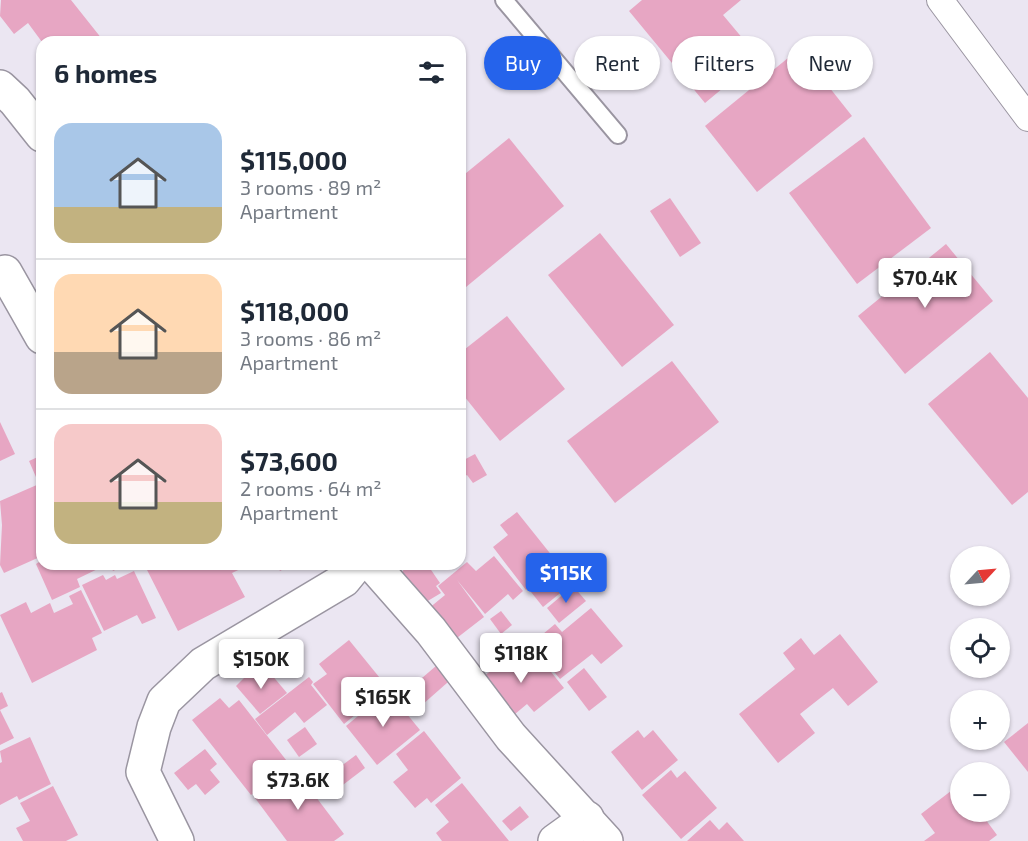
<!DOCTYPE html>
<html lang="en">
<head>
<meta charset="utf-8">
<style>
	:root { --surface:#fff; --page:#f6f6f7; --text:#1f2937; --muted:#747a83; --line:#e0e1e3; --accent:#2563eb }
	body { margin:0; font-family:"Exo 2",sans-serif; background:var(--page); color:var(--text); height:100vh; display:flex; flex-direction:column; font-size:22px; white-space:nowrap }
	* { box-sizing:border-box; margin:0 }
	p { font-size:20px; color:var(--muted) }
	.icon { flex:none; width:33px; height:33px; fill:none; stroke:currentColor; stroke-width:2; stroke-linecap:round; stroke-linejoin:round }
	.map { position:relative; flex:1; overflow:hidden }
	.side { position:absolute; left:36px; top:36px; width:430px; height:534px; display:flex; flex-direction:column; background:var(--surface); border-radius:18px; box-shadow:0 2px 4px #0004 }
	.side>* { flex:none }
	.guide { position:absolute; left:484px; top:36px; width:453px; height:54px; display:flex; gap:12px }
	.needle { width:39px; rotate:64deg }
	.buttons { position:absolute; left:950px; top:546px; display:grid; gap:12px }
	.buttons a { display:grid; place-items:center; width:60px; height:60px; border-radius:50%; background:var(--surface); box-shadow:0 2px 4px #0004; font-size:30px }
	.price { position:absolute; translate:-50% -51px; padding:0 14px; border-radius:6px; background:#fff; color:#222; font-size:20px; line-height:39px; filter:drop-shadow(0 2px 3px #0008) }
	.price::after { content:''; position:absolute; left:50%; top:36px; width:18px; height:14px; margin-left:-9px; background:inherit; clip-path:polygon(0 0,100% 0,50% 100%) }
	.price.on { background:var(--accent); color:#fff }
	ul { padding:0; list-style:none }
	li { display:flex; align-items:center; gap:18px; height:150px; padding:0 18px }
	li+li { border-top:2px solid var(--line) }
	li span { display:grid; place-items:center; flex:none; width:168px; height:120px; border-radius:18px; color:#555 }
	li>.icon { margin-inline-start:auto }
	span .icon { width:72px; height:72px; fill:#fffc; stroke-width:1 }
	li b { font-size:26px }
	h2 { display:flex; justify-content:space-between; align-items:center; height:72px; padding:0 18px; font-size:26px }
	.tag { padding:0 21px; border-radius:27px; background:var(--surface); box-shadow:0 2px 4px #0004; font-size:21px; line-height:54px }
	.tag.on { background:var(--accent); color:#fff }
	.map>svg:first-child { display:block }
	.building { fill:#e7a6c3 }
	.lines { fill:none; stroke-linecap:round; stroke-linejoin:round }
	.service-casing { stroke:#9a95a1; stroke-width:20 }
	.pedestrian-casing { stroke:#9a95a1; stroke-width:28 }
	.minor-casing { stroke:#9a95a1; stroke-width:36 }
	.service { stroke:#fff; stroke-width:16 }
	.pedestrian { stroke:#fff; stroke-width:26 }
	.minor { stroke:#fff; stroke-width:33 }
</style>
</head>
<body>
<div class="map">
<svg width="1028" height="841" viewBox="0 0 1028 841">
	<rect width="100%" height="100%" fill="#ebe6f2"/>
	<g class="building">
		<path d="M1,0h70l31,39 -3,3h-57l-14,-19 -14,11 -14,-18z"/>
		<path d="M642,0h99l-18,15 36,43 -54,45 -76,-92z"/>
		<path d="M799,49l53,67 -95,76 -52,-66z"/>
		<path d="M864,137l67,91 -74,56 -68,-91z"/>
		<path d="M509,138l55,68 -104,86v-114z"/>
		<path d="M670,198l31,45 -21,14 -30,-46z"/>
		<path d="M600,233l74,92 -52,42 -74,-92z"/>
		<path d="M946,244l47,57 -88,73 -47,-58z"/>
		<path d="M507,316l58,73 -65,52 -40,-50v-38z"/>
		<path d="M990,352l38,46v94l-16,13 -84,-101z"/>
		<path d="M672,361l47,61 -104,81 -48,-62z"/>
		<path d="M0,422l15,32 -15,7z"/>
		<path d="M475,454l12,21 -14,8 -6,-8 -7,4v-17z"/>
		<path d="M42,455v101l-38,17 -4,-8 2,-40 -2,-24 39,-17 -10,-23z"/>
		<path d="M517,512l36,45 -20,16 6,8 -13,9 -33,-43 15,-12 -8,-10z"/>
		<path d="M494,556l29,35 -10,9 -5,-6 -23,20 -28,-34 27,37 -31,24 -25,-32 17,-14 -7,-9 29,-24 9,9z"/>
		<path d="M42,560v4h66l-31,15 3,8 -28,13 -16,-36z"/>
		<path d="M110,564h18l-15,7z"/>
		<path d="M144,564h107l-19,9 13,24 -67,34z"/>
		<path d="M276,564h17l-13,7z"/>
		<path d="M404,564h23l13,19 -4,3 5,7 -20,12 -19,-26z"/>
		<path d="M560,566l14,16 -31,25 -12,-15z"/>
		<path d="M134,571l22,47 -14,6 -5,-9 -33,16 -22,-46 21,-10 3,5 9,-5 2,4z"/>
		<path d="M573,586l13,15 -27,22 -12,-15z"/>
		<path d="M81,590l21,43 -10,5 5,12 -65,33 -32,-68 26,-13 5,11 19,-10 4,10 19,-9 -4,-8z"/>
		<path d="M591,608l32,38 -22,18 -9,-10 -32,25 -29,-35 24,-20 7,8z"/>
		<path d="M501,611l11,14 -11,9 -11,-15z"/>
		<path d="M840,634l38,48 -30,24 -15,-18 -33,26 15,19 -37,30 -39,-49 56,-45 -12,-16 18,-15 13,17z"/>
		<path d="M349,640l39,48 -44,36 -31,-40 14,-10 -8,-10z"/>
		<path d="M518,649l8,11 9,-8 29,36 -30,24 -7,-8 -18,15 -31,-38z"/>
		<path d="M443,660l13,15 -42,37 -13,-16z"/>
		<path d="M584,668l23,29 -18,14 -22,-29z"/>
		<path d="M251,671l20,3 16,19 -27,21 -24,-28z"/>
		<path d="M309,677l4,5 -2,3 16,20 -23,18 -9,-11 -28,23 -12,-16z"/>
		<path d="M388,691l32,39 -43,35 -31,-39z"/>
		<path d="M2,692l6,14 -8,4v-17z"/>
		<path d="M220,698l9,10 10,-8 51,65 -39,30 -59,-75z"/>
		<path d="M0,710l14,28 -14,7z"/>
		<path d="M1028,723v49l-24,-30z"/>
		<path d="M305,727l12,17 -18,13 -12,-17z"/>
		<path d="M638,730l6,8 9,-8 25,30 -36,30 -31,-38z"/>
		<path d="M424,731l37,47 -30,25 -4,-5 -12,10 -22,-26 15,-12 -12,-16z"/>
		<path d="M30,737l21,47 -32,16 -2,-4 -17,9v-42l2,-1 -2,-11z"/>
		<path d="M205,749l12,15 -7,6 10,12 -15,13 -9,-11 -8,6 -14,-17z"/>
		<path d="M356,755l9,13 -30,23 -10,-13z"/>
		<path d="M294,768l50,66 -10,7h-47l-32,-43z"/>
		<path d="M671,770l6,8 8,-7 32,37 -36,31 -39,-44z"/>
		<path d="M462,783l47,58h-67l-6,-8 13,-11 -14,-17z"/>
		<path d="M960,784v28h20l17,23 -8,6h-65l11,-8 -14,-19z"/>
		<path d="M53,786l25,49 -12,6h-43l-7,-13 14,-7 -10,-18z"/>
		<path d="M520,806l9,11 -18,14 -9,-10z"/>
		<path d="M710,820l9,10 8,-8 17,19h-57z"/>
	</g>
	<g class="lines">
		<defs>
			<path id="service" d="M504,0l114,135"/>
			<path id="pedestrian" d="M940,0l88,118"/>
			<g id="minor">
				<path d="M0,87l15,14 27,34"/>
				<path d="M5,272l37,65"/>
				<path d="M372,564l59,67 80,106 95,104"/>
				<path d="M177,841l-34,-69 11,-45 10,-26 39,-37 141,-84 13,-16"/>
				<path d="M555,841l32,-23"/>
			</g>
		</defs>
		<use href="#service" class="service-casing"/>
		<use href="#pedestrian" class="pedestrian-casing"/>
		<use href="#minor" class="minor-casing"/>
		<use href="#service" class="service"/>
		<use href="#pedestrian" class="pedestrian"/>
		<use href="#minor" class="minor"/>
	</g>
</svg>
<div class="buttons">
<a><svg class="needle" viewBox="-14 -14 28 28"><path d="M0-13l5 13h-10z" fill="#e53935"/><path d="M0 13l5-13h-10z" fill="#747a83"/></svg></a>
<a><svg class="icon" aria-label="locate" viewBox="0 0 24 24"><circle cx="12" cy="12" r="6"/><path d="M12 2v4M12 18v4M2 12h4M18 12h4"/></svg></a>
<a>+</a>
<a>−</a>
</div>
<b class="price" style="left:925px;top:309px">$70.4K</b>
<b class="price on" style="left:566px;top:604px">$115K</b>
<b class="price" style="left:521px;top:684px">$118K</b>
<b class="price" style="left:261px;top:690px">$150K</b>
<b class="price" style="left:383px;top:728px">$165K</b>
<b class="price" style="left:298px;top:811px">$73.6K</b>
<div class="guide">
<a class="tag on">Buy</a>
<a class="tag">Rent</a>
<a class="tag">Filters</a>
<a class="tag">New</a>
</div>
<section class="side">
<h2>6 homes<svg class="icon" aria-label="filters" viewBox="0 0 24 24"><path d="M4 7h16M4 17h16"/><circle cx="9" cy="7" r="2"/><circle cx="15" cy="17" r="2"/></svg></h2>
<ul>
<li><span style="background:linear-gradient(#a9c7e8 70%,#c2b280 0)"><svg class="icon" aria-label="home" viewBox="0 0 24 24"><path d="M3 11l9-7 9 7M6 9v11h12V9"/></svg></span><div><b>$115,000</b><p>3 rooms · 89 m²</p><p>Apartment</p></div></li>
<li><span style="background:linear-gradient(#ffd9b3 65%,#b9a48a 0)"><svg class="icon" aria-label="home" viewBox="0 0 24 24"><path d="M3 11l9-7 9 7M6 9v11h12V9"/></svg></span><div><b>$118,000</b><p>3 rooms · 86 m²</p><p>Apartment</p></div></li>
<li><span style="background:linear-gradient(#f6c9c9 65%,#c2b280 0)"><svg class="icon" aria-label="home" viewBox="0 0 24 24"><path d="M3 11l9-7 9 7M6 9v11h12V9"/></svg></span><div><b>$73,600</b><p>2 rooms · 64 m²</p><p>Apartment</p></div></li>
</ul>
</section>
</div>
</body>
</html>
